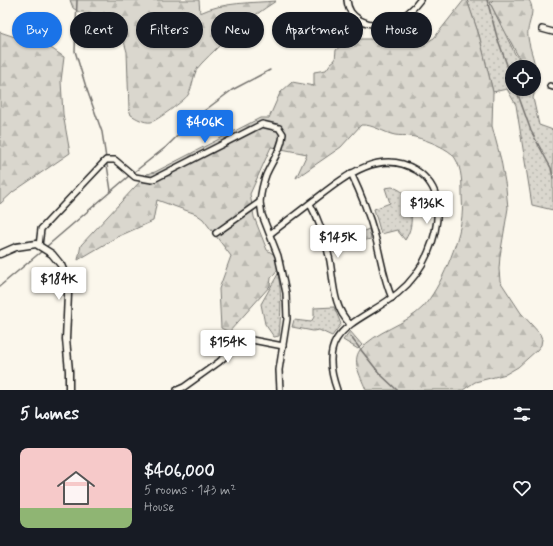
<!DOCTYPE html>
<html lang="en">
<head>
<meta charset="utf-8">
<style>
	:root { --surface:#171b24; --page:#20242c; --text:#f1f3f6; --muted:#9ea1a6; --line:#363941; --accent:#1a73e8 }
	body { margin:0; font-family:Mynerve,sans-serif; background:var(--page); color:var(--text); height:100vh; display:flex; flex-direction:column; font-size:15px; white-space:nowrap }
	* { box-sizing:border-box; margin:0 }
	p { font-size:13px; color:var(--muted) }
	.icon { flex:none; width:22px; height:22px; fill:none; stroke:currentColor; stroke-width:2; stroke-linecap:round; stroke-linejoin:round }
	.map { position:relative; height:390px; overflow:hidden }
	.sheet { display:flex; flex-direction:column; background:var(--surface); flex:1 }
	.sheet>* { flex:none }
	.hud { position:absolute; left:12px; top:12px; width:529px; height:36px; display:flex; gap:8px }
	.controls { position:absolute; left:505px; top:60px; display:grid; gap:8px }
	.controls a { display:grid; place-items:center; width:36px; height:36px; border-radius:50%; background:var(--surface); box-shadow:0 1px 3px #0004; font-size:20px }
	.price { position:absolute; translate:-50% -34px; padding:0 9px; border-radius:4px; background:#fff; color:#222; font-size:13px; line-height:26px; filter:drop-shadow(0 1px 2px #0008) }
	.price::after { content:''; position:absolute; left:50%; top:24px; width:12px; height:9px; margin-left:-6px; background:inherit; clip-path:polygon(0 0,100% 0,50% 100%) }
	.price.active { background:var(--accent); color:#fff }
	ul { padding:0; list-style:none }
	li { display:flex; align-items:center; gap:12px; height:100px; padding:0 20px }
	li+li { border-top:1px solid var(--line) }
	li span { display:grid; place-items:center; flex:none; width:112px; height:80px; border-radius:8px; color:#555 }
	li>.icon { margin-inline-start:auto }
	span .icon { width:48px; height:48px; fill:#fffc; stroke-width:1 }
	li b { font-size:17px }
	h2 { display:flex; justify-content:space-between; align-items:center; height:48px; padding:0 20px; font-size:17px }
	.pill { padding:0 14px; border-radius:18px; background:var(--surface); box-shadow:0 1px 3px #0004; font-size:14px; line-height:36px }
	.pill.active { background:var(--accent); color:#fff }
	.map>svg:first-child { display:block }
	.green { fill:url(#green-dots); stroke:#7b7a75 }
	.forest { fill:url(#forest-firs); stroke:#7b7a75 }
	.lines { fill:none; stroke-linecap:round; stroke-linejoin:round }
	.stream { stroke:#74726e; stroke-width:1.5 }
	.minor-casing { stroke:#1c1c1c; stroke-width:8 }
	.tertiary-casing { stroke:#1c1c1c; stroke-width:9 }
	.minor { stroke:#fbf7ec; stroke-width:5 }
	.tertiary { stroke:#fbf7ec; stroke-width:6 }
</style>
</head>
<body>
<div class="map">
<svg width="553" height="390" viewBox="0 0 553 390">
	<defs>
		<pattern id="green-dots" width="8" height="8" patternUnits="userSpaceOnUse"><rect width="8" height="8" fill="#dad7ce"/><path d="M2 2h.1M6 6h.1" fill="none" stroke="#bab8b0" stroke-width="1.8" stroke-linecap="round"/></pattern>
		<pattern id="forest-firs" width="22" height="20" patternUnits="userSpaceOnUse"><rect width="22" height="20" fill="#dad7ce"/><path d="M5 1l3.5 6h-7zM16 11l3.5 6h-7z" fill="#bab8b0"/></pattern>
	</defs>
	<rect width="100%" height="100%" fill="#fbf7ec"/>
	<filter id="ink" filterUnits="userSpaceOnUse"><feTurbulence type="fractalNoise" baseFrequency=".025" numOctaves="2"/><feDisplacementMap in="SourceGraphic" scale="8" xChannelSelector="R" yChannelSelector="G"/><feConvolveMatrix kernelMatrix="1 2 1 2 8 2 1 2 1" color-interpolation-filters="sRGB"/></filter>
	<g filter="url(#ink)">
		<g class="green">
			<path d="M467,0h26l-3,3 25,51 10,13h-13v22h22v-10l3,4 -4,15 6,27 14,5v80l-21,-5 -16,-100 -9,-16 -14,3 -14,-57z"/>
			<path d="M392,187c11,3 14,8 18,19l21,-7v8l-20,4c1,11 0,20 -6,29l-8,-10 -16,4 -7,-25 16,-6 -5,-15z"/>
			<path d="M369,229l2,10 -15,3 -2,5 -20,6 -1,-8 17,-5 3,-5z"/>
			<path d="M278,274c4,21 3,41 1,62l-5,1 -9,-13 -4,-20z"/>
			<path d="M334,307l7,17 -9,12 -13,-6 -6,1 -21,-4 2,-7 17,2 3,-5v-9z"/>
			<path d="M350,331l12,14 -4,4 -15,-9z"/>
		</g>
		<g class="forest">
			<path d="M70,0h129l1,13c23,-11 52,-10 76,-12 -27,17 -53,40 -75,63 -9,9 -7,21 -13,31 -3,5 -32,26 -37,27 -7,1 -15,-4 -20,-7l-2,-6 -2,-57 -4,-14 -20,-20 -14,-6h-10l-6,-4z"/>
			<path d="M464,0h3l12,35 14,57 -1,34 9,34 5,28 2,20 -8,48 -1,13 1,12 21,32 19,21 2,5 -1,6 -4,5 -19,17 -12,7 -31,8 -12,8h-97c-4,-11 -15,-28 -6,-40 15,-19 46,-25 63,-43 18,-20 36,-64 39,-91 1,-8 0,-16 0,-24 0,-13 -1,-28 -10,-38 -9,-8 -30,-16 -42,-18 -5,-1 -10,0 -15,-1 -11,-2 -22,-11 -34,-10l-20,22 -45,31 11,-24 -36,-7 -21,47 4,23 13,33 17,11 -13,17 -1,8 -41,46 -8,-4 -2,-39 12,-33 -28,-37 -7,-5 -39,-14 -4,21 -36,16 -39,23 3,-15 66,-71 8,-2 105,-54h9l11,-25 12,-11 22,4v-14l12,-2 5,-7 4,-3 1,-10 6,-5 5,-6h53l25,4 9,-5z"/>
			<path d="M493,0h36c8,13 -3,24 -1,37 2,15 8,24 8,41l-2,-2v-9h-9l-7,-11 -28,-53z"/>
			<path d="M0,32l21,7 21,3 22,15 -3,24 2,33 7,39 -57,39 -13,12z"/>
		</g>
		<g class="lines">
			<g class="stream">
				<path d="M77,0l-2,51 11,36 16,45 9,59"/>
				<path d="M487,0l10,37 15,42"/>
				<path d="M516,89l15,42 20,37 2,10"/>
				<path d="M133,173l33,-26 34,-33 32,-24 38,-20"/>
				<path d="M46,247l84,-72"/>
				<path d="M0,286l42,-35"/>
				<path d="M350,336l30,38 17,16"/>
			</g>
			<defs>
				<g id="minor">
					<path d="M347,0c1,10 5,15 13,20 22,12 47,-2 60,-20"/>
					<path d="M542,29l11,3"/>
					<path d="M550,86l3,1"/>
					<path d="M351,173c10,21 18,41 24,63 6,21 8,42 17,62"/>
					<path d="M260,202l2,13 16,41 8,37 1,26 -8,51 1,20"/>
					<path d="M310,204c10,18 16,37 20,57 4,23 3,46 20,63"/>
					<path d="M270,234c14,-11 29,-22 43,-33 29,-22 65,-54 103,-31 11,7 20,19 21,32 3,33 -13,70 -39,91 -38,31 -84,34 -61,97"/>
					<path d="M39,246l2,-17 65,-69h9l20,17 17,3 110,-56 17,4 4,6c-1,15 -11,27 -17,41 -3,8 -5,17 -6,27l-44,31"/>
					<path d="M177,390l7,-3 35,-25 15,-14 18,-8 31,6"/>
				</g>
				<path id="tertiary" d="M0,254l16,-7 20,-3 16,10 9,11 5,12 2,17 -2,45 3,32v19"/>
			</defs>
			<use href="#minor" class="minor-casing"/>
			<use href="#tertiary" class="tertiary-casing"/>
			<use href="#minor" class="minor"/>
			<use href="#tertiary" class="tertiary"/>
		</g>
	</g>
</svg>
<div class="controls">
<a><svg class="icon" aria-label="locate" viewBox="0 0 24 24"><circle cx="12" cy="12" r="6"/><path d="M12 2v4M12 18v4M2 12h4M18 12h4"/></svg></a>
</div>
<b class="price active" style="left:205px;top:144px">$406K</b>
<b class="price" style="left:427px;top:225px">$136K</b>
<b class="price" style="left:338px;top:259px">$145K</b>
<b class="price" style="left:59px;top:301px">$184K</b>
<b class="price" style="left:228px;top:364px">$154K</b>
<div class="hud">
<a class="pill active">Buy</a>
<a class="pill">Rent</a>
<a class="pill">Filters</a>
<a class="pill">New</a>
<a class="pill">Apartment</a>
<a class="pill">House</a>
</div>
</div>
<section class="sheet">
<h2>5 homes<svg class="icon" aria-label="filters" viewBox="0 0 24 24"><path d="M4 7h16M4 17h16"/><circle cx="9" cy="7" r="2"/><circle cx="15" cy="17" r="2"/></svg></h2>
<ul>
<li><span style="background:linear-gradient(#f6c9c9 75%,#8fb573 0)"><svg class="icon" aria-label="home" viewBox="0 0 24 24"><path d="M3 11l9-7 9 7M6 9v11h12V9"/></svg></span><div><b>$406,000</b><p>5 rooms · 143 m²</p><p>House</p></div><svg class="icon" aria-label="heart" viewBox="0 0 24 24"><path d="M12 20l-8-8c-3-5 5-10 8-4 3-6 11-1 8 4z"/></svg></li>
</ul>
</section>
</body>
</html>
